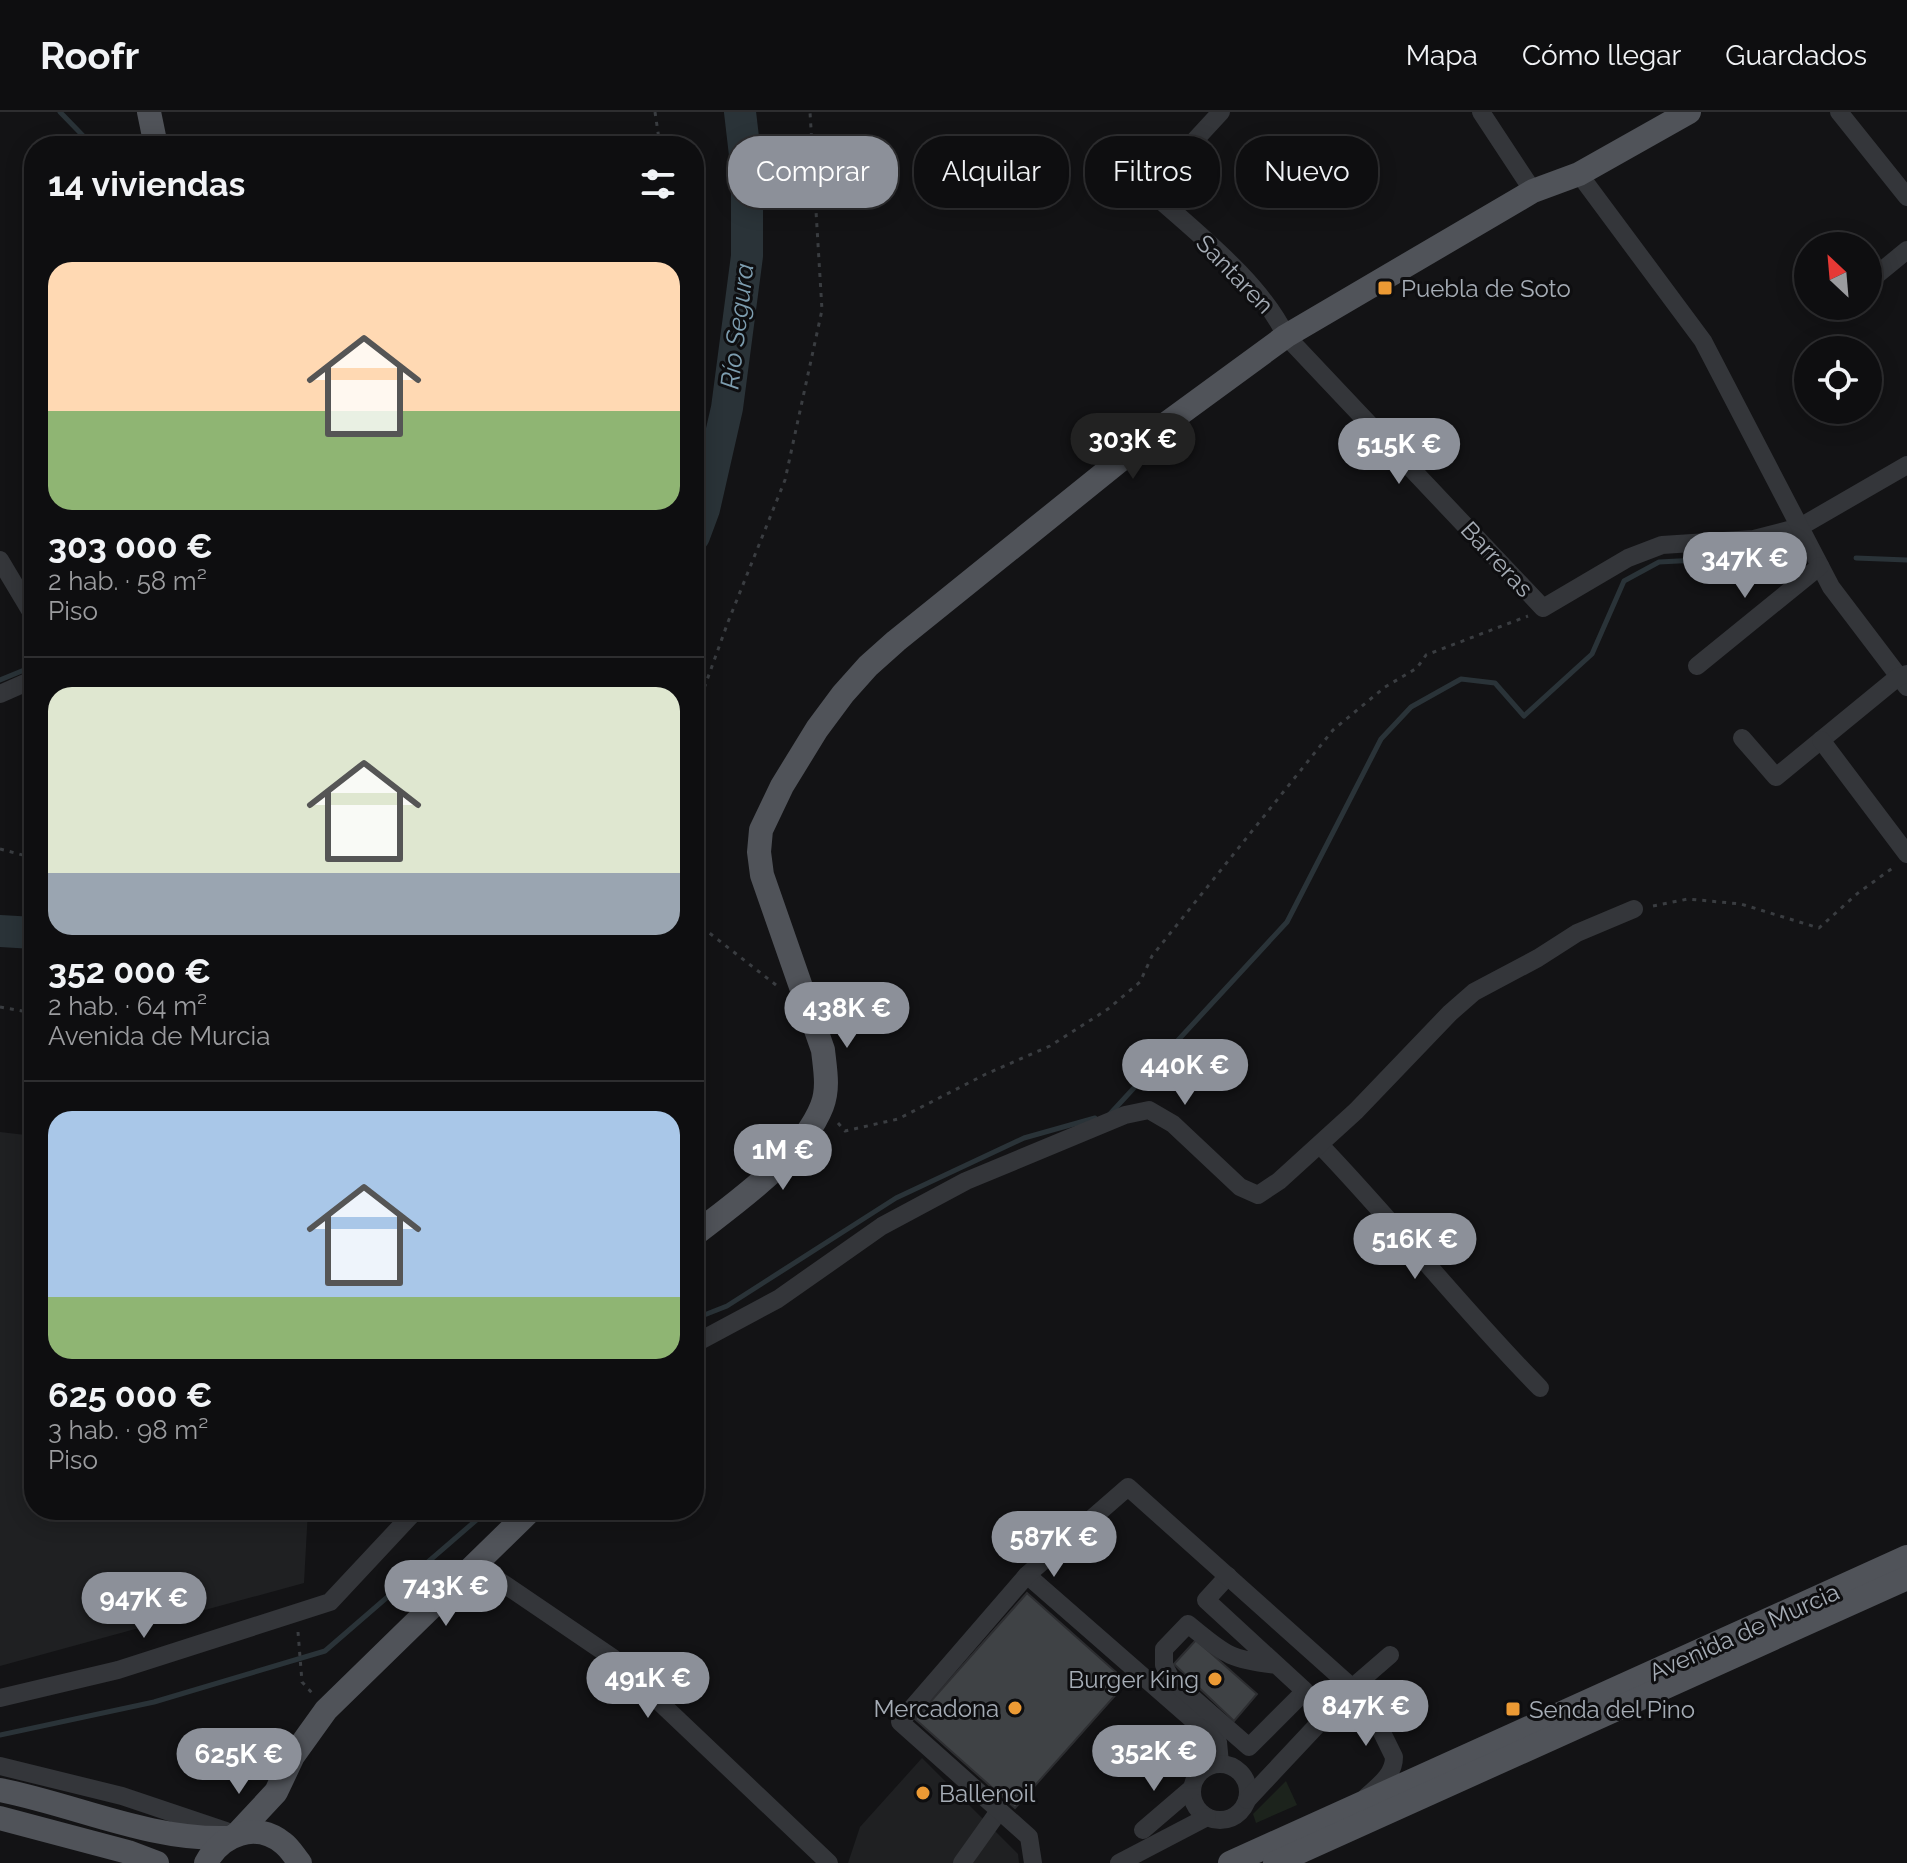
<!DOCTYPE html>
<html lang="es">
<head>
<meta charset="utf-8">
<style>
	:root { --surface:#0e0e10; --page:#171719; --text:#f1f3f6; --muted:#9b9c9f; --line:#2e2e30; --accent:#8c9099 }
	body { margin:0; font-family:Raleway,sans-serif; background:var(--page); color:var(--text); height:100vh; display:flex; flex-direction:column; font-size:30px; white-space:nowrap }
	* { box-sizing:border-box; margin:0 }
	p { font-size:26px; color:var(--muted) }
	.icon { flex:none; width:44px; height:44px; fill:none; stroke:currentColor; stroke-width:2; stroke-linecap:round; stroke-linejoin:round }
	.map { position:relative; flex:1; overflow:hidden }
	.sheet { position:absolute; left:24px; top:24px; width:680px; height:1384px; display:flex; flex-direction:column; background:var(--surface); border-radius:32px; box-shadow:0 4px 20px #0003,0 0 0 2px var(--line) }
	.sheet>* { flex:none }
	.top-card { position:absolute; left:728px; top:24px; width:760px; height:72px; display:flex; gap:16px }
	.needle { width:52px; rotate:334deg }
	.tools { position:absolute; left:1794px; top:120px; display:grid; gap:16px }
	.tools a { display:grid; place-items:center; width:88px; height:88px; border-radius:50%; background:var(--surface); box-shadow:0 4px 20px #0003,0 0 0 2px var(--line); font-size:40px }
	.price { position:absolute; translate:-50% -68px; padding:0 18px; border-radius:28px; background:var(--accent); color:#fff; font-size:26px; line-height:52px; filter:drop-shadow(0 2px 4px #0008) }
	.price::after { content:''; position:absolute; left:50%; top:48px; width:24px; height:18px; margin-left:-12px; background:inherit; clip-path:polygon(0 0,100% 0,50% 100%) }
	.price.current { background:#222; color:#fff }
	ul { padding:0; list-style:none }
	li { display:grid; align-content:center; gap:16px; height:424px; padding:0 24px }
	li+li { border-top:2px solid var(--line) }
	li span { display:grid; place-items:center; height:248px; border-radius:24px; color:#555 }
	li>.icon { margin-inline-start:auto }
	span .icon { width:144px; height:144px; fill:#fffc; stroke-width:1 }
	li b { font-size:34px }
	h2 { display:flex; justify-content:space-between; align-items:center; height:96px; padding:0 24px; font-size:34px }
	.tag { padding:0 28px; border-radius:32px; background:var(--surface); box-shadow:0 4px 20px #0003,0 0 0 2px var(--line); font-size:28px; line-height:72px }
	.tag.current { background:var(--accent); color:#fff }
	header { display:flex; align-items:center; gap:48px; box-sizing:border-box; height:112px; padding:0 40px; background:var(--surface); border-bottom:2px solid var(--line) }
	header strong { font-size:38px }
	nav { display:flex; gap:44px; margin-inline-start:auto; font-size:28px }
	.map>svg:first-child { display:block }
	.built { fill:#1f2022 }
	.green { fill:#1c231c }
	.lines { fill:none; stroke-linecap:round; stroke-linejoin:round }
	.stream { stroke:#2a3338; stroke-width:5 }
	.river { stroke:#2a3338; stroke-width:32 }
	.building { fill:#3f4245; stroke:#2d2e31; stroke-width:2 }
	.path { stroke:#3a3d41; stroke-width:3; stroke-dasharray:4 6; stroke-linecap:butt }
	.minor { stroke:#34363a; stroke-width:18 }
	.major { stroke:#505359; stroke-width:24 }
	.poi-dot { fill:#ec9a34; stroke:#0e0e10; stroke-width:3 }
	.labels { text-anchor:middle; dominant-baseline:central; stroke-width:6; stroke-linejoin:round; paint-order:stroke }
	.street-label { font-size:24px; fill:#a5acb5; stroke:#0e0e10 }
	.poi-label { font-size:24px; fill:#a5acb5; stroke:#0e0e10; text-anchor:start }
	.water-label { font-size:26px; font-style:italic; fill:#7d9daf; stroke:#0e0e10 }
</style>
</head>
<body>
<header>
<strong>Roofr</strong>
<nav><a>Mapa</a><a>Cómo llegar</a><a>Guardados</a></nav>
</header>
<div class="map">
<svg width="1907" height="1751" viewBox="0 0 1907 1751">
	<rect width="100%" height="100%" fill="#131315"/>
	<g class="built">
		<path d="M0,1020l34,4v374h274l-4,73 -304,83z"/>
		<path d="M922,1646l96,96 1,9h-171l12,-36z"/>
	</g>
	<path class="green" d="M1286,1669l11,24 -41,18 -3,-9z"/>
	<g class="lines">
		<g class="stream">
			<path d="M60,0l33,34"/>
			<path d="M1856,446l51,2"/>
			<path d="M0,568l34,-14"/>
			<path d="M1109,1003l178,-193 94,-183 30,-32 50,-28 34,4 29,33 68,-62 32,-73 35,-19 134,-7"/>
			<path d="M694,1207l33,-13 169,-108 128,-60 71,-20"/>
			<path d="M0,1623l154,-33 171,-51 163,-141"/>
		</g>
		<g class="river">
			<path d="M694,424l10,-27 23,-101 20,-152v-84l-7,-60"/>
			<path d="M0,819l34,2"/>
		</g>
	</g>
	<g class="building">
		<path d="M1027,1481l100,89 -112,126 -100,-89z"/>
		<path d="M1196,1528l61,54 -23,27 -60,-57z"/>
	</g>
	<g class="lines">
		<g class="path">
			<path d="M655,0l5,34"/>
			<path d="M694,604l34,-94 57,-142 37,-170 -12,-198"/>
			<path d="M0,737l34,9"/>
			<path d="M1653,794l35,-7 53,5 78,24 39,-35 36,-26"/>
			<path d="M694,809l82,64"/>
			<path d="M0,895l34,6"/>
			<path d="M838,1011l7,8 53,-12 88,-45 64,-28 58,-37 32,-27 12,-26 181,-226 52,-43 32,-19 9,-13 102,-39"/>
			<path d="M298,1520l4,50 10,11"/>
		</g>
		<g class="minor">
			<path d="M1221,0l-72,78c46,42 110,90 137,146l257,272 85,-50 34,-13 92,-6 46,-12 107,-62"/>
			<path d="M1481,0l52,79"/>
			<path d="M1839,0l68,85"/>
			<path d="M1579,62l124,167 128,246 76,100"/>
			<path d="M1868,170l39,-32"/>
			<path d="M0,448l34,57"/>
			<path d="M1697,554l123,-100"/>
			<path d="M0,582l34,-15"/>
			<path d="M1742,626l34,39 122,-100 9,-3"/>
			<path d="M1821,628l86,114"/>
			<path d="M1320,1033c76,79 143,165 220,243"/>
			<path d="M694,1232l84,-45 104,-73 84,-45 159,-66 24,-5 24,14 67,63 18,8 21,-14 77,-70 94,-98 24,-21 64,-34 39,-25 57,-24"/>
			<path d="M476,1453l137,93 216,205"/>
			<path d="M1027,1463l191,167 2,21"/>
			<path d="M1228,1464l-22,24 99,91 -56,56 -78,-68 -7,-14v-16l24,-25c37,30 39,35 88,41"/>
			<path d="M0,1586l118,-28 212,-68 86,-92"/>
			<circle cx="1220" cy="1680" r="28"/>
			<path d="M0,1654l122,30 104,35"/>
			<path d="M1247,1688l106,-113 37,-32"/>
			<path d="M1143,1718l49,-42"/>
			<path d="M962,1751l37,-52"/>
			<path d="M1033,1751l-4,-26 -129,-115 127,-147 101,-88 238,213 28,57c0,18 -15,28 -28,40"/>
			<path d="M1119,1751l88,-46"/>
		</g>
		<g class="major">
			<path d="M149,0l7,34"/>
			<path d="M694,1123c42,-33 108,-78 128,-129 7,-18 3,-37 1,-56l-61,-175 -3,-23 2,-22 21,-44 35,-57 26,-35 25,-28 28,-25 263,-212 127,-93 247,-145 46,-17 110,-62"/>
			<path d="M0,1678c76,15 148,50 227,48"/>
			<path d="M0,1706l128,34 29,11"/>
			<path d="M237,1722l39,-42 17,-36 33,-46 205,-200"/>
			<path d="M206,1751c15,-29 50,-42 77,-20 7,5 11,13 17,20"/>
			<path d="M1230,1751l677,-306"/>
			<path d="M1275,1751l632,-285"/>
		</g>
	</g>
	<g class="poi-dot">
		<rect x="1377" y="168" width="16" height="16" rx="4"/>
		<circle cx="1215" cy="1567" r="8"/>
		<circle cx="1015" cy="1596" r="8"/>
		<rect x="1505" y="1589" width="16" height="16" rx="4"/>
		<circle cx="923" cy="1681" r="8"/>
	</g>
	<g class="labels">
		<g class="street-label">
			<text transform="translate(1235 162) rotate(46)">Santaren</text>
			<text transform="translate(1497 447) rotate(47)">Barreras</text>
			<text transform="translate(1744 1520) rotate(-24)">Avenida de Murcia</text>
		</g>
		<g class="poi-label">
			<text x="1401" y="176">Puebla de Soto</text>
			<text x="1199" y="1567" text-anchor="end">Burger King</text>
			<text x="999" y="1596" text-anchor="end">Mercadona</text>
			<text x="1529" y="1597">Senda del Pino</text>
			<text x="939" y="1681">Ballenoil</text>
		</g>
		<g class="water-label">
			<text transform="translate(737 214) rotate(-83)">Río Segura</text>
		</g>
	</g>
</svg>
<div class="tools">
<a><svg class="needle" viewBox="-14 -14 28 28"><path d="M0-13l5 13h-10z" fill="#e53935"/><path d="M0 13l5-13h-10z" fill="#9b9c9f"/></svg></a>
<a><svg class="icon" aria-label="locate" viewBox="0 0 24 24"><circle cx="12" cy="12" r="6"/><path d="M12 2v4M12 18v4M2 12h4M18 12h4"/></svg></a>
</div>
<b class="price current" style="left:1133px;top:369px">303K €</b>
<b class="price" style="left:1399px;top:374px">515K €</b>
<b class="price" style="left:1745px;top:488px">347K €</b>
<b class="price" style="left:847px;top:938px">438K €</b>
<b class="price" style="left:1185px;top:995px">440K €</b>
<b class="price" style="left:783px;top:1080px">1M €</b>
<b class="price" style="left:1415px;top:1169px">516K €</b>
<b class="price" style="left:1054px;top:1467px">587K €</b>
<b class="price" style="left:446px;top:1516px">743K €</b>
<b class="price" style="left:144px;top:1528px">947K €</b>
<b class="price" style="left:648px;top:1608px">491K €</b>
<b class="price" style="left:1366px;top:1636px">847K €</b>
<b class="price" style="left:1154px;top:1681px">352K €</b>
<b class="price" style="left:239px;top:1684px">625K €</b>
<div class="top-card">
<a class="tag current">Comprar</a>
<a class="tag">Alquilar</a>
<a class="tag">Filtros</a>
<a class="tag">Nuevo</a>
</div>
<section class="sheet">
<h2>14 viviendas<svg class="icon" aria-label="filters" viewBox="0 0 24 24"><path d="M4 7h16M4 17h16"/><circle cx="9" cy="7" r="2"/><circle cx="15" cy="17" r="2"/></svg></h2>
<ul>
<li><span style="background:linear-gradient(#ffd9b3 60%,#8fb573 0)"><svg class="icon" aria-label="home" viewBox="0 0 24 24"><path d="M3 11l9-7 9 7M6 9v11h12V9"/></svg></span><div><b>303 000 €</b><p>2 hab. · 58 m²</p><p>Piso</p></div></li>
<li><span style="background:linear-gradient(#dfe7d0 75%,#9aa5b1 0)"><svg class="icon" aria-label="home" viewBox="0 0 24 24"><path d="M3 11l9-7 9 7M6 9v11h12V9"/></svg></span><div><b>352 000 €</b><p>2 hab. · 64 m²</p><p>Avenida de Murcia</p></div></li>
<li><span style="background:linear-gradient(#a9c7e8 75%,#8fb573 0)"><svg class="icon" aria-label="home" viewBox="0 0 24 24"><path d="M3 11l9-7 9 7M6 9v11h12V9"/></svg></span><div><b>625 000 €</b><p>3 hab. · 98 m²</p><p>Piso</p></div></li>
</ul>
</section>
</div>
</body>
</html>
